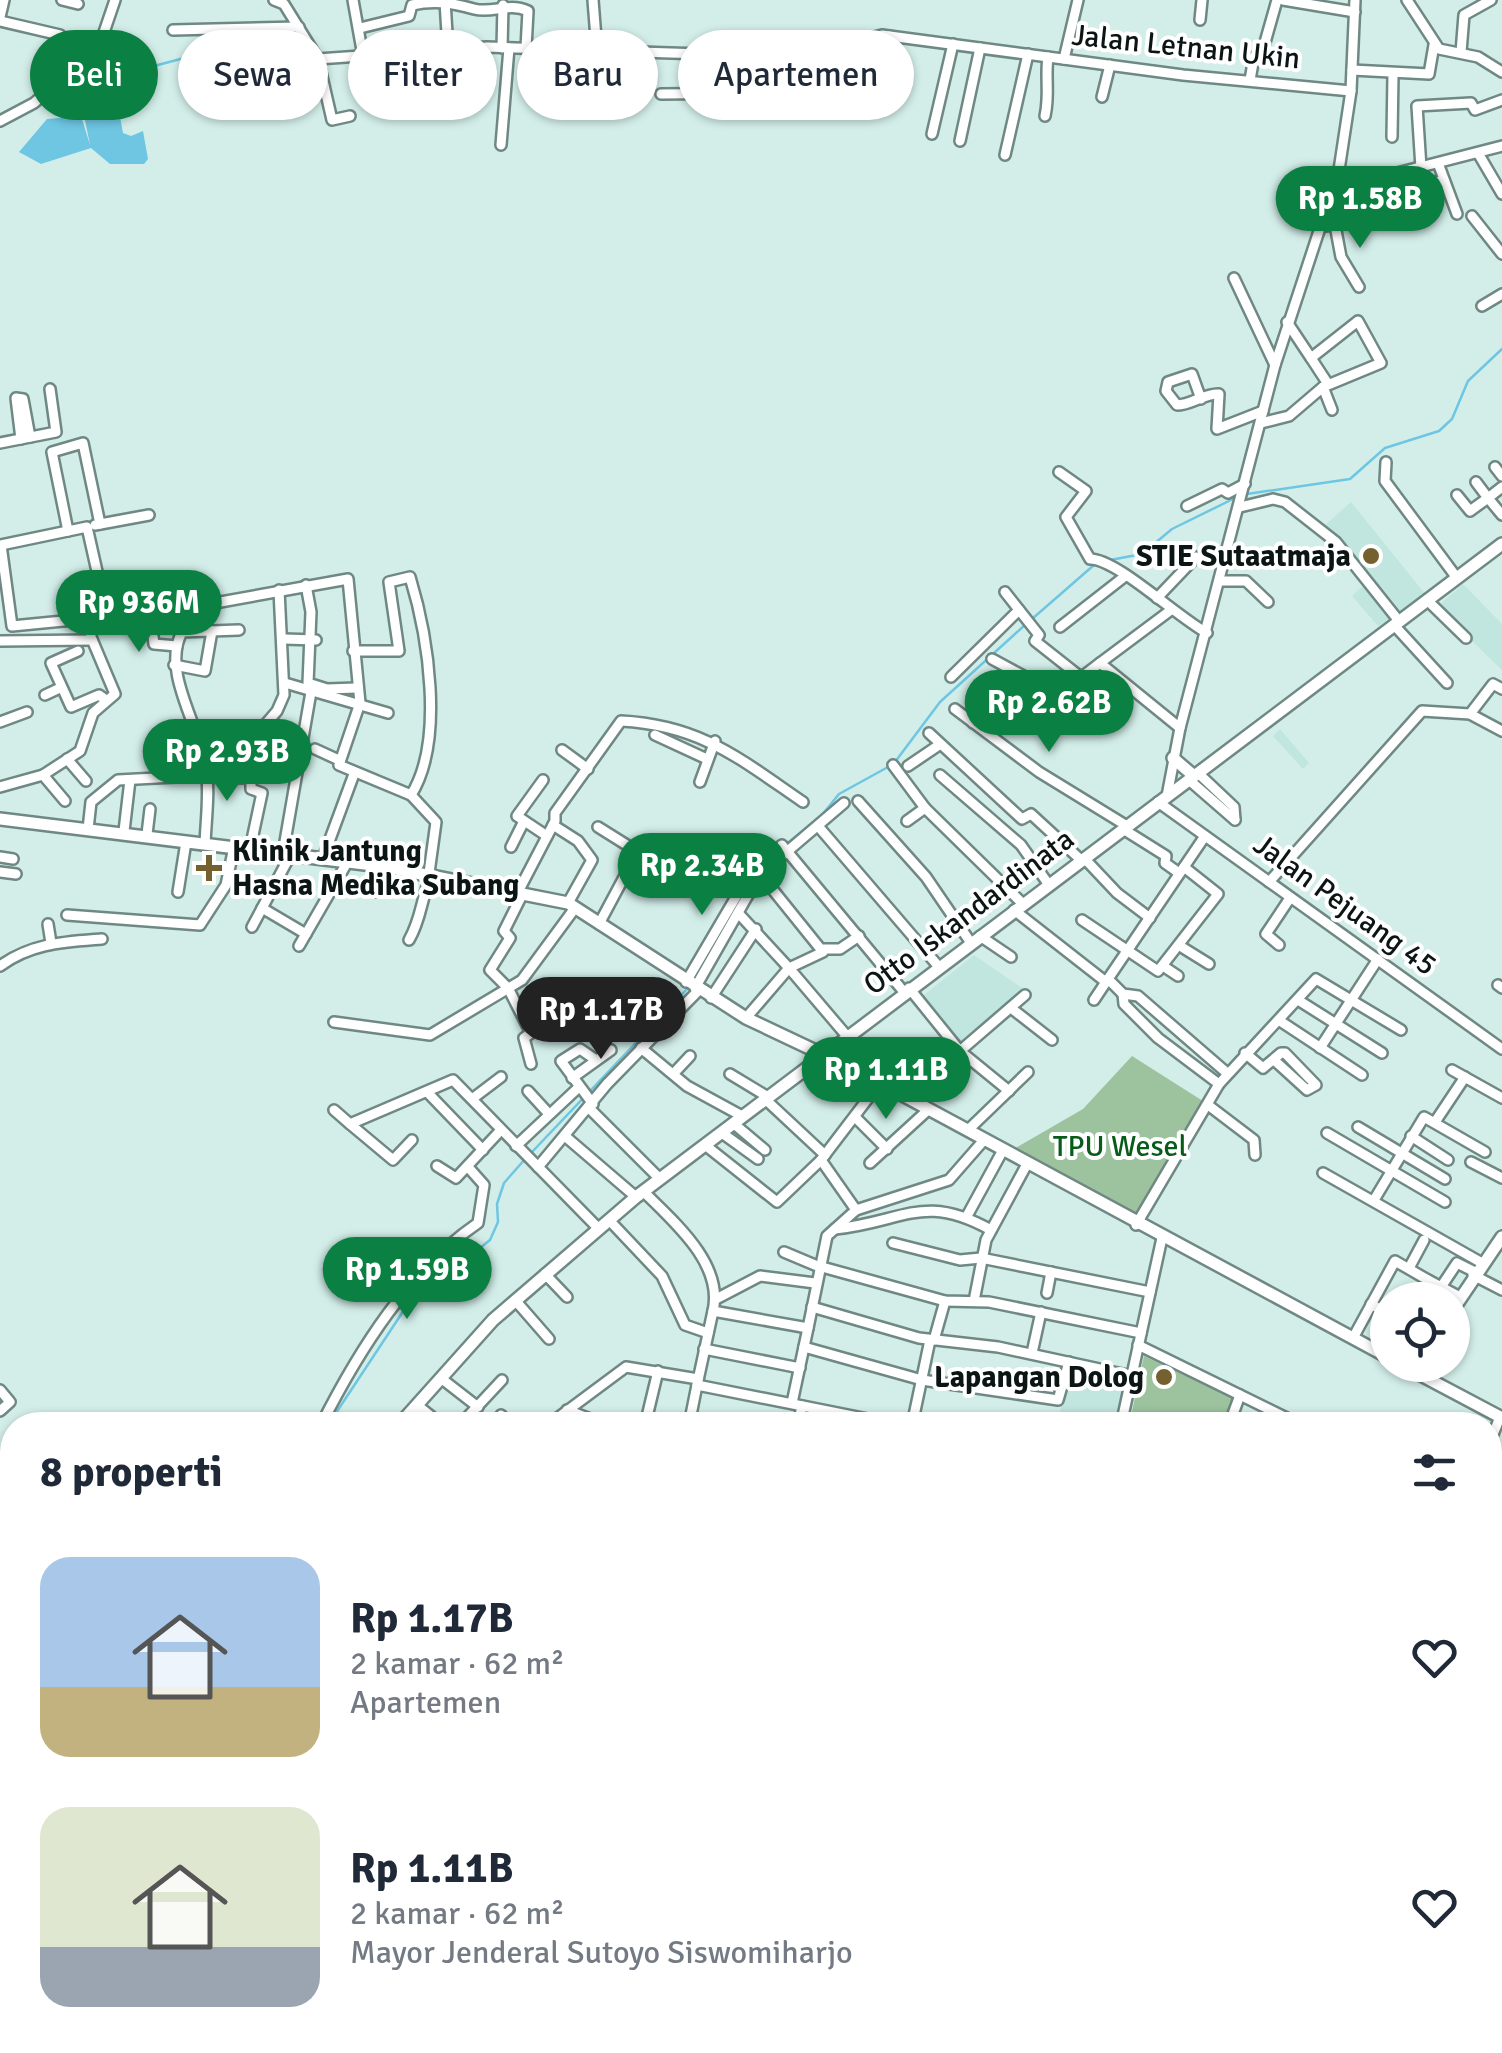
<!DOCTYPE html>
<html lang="id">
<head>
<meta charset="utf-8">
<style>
	:root { --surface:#fff; --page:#f2f2f3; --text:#1f2937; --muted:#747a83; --accent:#0b8043 }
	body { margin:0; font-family:Signika,sans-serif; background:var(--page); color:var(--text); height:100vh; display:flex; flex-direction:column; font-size:38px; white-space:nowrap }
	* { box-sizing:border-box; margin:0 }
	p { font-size:32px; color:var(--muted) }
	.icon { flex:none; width:55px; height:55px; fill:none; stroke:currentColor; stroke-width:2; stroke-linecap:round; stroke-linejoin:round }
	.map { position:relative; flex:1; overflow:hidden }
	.panel { position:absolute; left:0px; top:1412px; width:1502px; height:642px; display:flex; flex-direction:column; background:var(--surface); border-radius:40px 40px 0 0; box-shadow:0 2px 8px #0004 }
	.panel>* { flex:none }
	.top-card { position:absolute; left:30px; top:30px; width:1000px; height:90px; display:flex; gap:20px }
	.tools { position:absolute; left:1370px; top:1282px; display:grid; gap:20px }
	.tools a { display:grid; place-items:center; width:100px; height:100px; border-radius:50%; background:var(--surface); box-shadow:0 2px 8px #0004; font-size:50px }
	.price { position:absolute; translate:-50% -85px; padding:0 22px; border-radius:35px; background:var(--accent); color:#fff; font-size:32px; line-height:65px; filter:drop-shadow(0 2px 5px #0008) }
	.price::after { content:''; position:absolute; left:50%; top:60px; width:30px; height:22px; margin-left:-15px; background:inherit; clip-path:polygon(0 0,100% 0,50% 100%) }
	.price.current { background:#222; color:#fff }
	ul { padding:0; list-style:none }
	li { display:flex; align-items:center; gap:30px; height:250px; padding:0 40px }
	li span { display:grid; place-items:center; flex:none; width:280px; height:200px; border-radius:30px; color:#555 }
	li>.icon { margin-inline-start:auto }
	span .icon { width:120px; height:120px; fill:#fffc; stroke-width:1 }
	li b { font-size:42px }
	h2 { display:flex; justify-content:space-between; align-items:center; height:120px; padding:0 40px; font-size:42px }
	.chip { padding:0 35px; border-radius:45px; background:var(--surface); box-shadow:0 2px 8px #0004; font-size:35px; line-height:90px }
	.chip.current { background:var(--accent); color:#fff }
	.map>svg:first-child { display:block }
	.built { fill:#c1e6df }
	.green { fill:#9cc39d }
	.water { fill:#6ec6e3 }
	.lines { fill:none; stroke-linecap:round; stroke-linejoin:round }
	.stream { stroke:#6ec6e3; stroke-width:2.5 }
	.minor-casing { stroke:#708884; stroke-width:14 }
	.major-casing { stroke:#708884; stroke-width:16 }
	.minor { stroke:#fff; stroke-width:9 }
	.major { stroke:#fff; stroke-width:11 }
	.poi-dot { fill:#74612f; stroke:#fff; stroke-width:4 }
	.labels { text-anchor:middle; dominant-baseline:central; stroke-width:8; stroke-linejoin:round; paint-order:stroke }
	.street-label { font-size:30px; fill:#0b1513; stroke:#fff }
	.poi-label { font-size:30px; font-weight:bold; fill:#0b1513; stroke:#fff; text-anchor:end }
	.park-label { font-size:30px; fill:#075c19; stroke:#fff }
</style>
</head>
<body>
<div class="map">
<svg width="1502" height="2053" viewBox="0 0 1502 2053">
	<rect width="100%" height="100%" fill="#d3eee9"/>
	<g class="built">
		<path d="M1351,502l75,93 -48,31 -26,-30 13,-12 -43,-56z"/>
		<path d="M1463,584l39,40v46l-65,-63z"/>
		<path d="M1280,729l29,34 -6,6 -30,-33z"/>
		<path d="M974,955l48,33 -2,10 -61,50 -40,-49z"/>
		<path d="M1070,1368l57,12 -11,45h-59z"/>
	</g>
	<g class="green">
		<path d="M1132,1056l74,47 -67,113 -127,-66 71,-41z"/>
		<path d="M1144,1356l89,42 -10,27h-94z"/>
	</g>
	<g class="water">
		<path d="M140,73l-1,18 -20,14 -12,-9 23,-22z"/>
		<path d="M414,91l-3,27 -31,-3 1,-23z"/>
		<path d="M106,99l12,7 5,27 8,3 12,-5 5,28 -4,5h-34l-19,-16 -50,16 -22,-12 28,-33 34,-3 9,29 -6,-30z"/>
	</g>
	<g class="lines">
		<g class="stream">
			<path d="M141,75l13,-9 34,-9 31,-20 60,4 18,9"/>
			<path d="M1247,494l103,-15 35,-31 54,-17 13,-12 16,-38 34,-32"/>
			<path d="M1105,561l37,-7 30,-25 63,-31"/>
			<path d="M1032,619l62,-54"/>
			<path d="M895,762l45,-60 86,-78"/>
			<path d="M784,846l38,-31 17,-21 49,-27"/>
			<path d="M695,977l26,-46"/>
			<path d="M532,1152l156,-164"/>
			<path d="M328,1425l78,-118 84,-67 8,-18 -1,-18 7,-21 22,-25"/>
			<path d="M0,2041l12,-33"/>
		</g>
		<defs>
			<g id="minor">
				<path d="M62,0l16,4"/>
				<path d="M274,0l10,4 34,55 169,-12 305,10 90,-22 301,40 168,16"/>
				<path d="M353,0l10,56"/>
				<path d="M593,0l4,51"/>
				<path d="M1283,0l72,12"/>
				<path d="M1407,0l32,49 39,8 24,15"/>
				<path d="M445,1l3,49"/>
				<path d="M0,17l4,-17"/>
				<path d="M1200,20l2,-20"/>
				<path d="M0,21l60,14"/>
				<path d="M360,28l49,-12 3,-11c23,-5 40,-2 62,4 19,5 34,-7 54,2l-2,37"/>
				<path d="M173,30l126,-3"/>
				<path d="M502,48l1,-43"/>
				<path d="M552,49l-1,35 92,7"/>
				<path d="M606,51l1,35"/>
				<path d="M1461,52l3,-37 27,-15"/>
				<path d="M1064,59l14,-59"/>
				<path d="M273,68l45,-9 14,61 18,-4"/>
				<path d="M1352,70l77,4 5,-29"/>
				<path d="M1250,80l4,-23 8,-4 15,-53"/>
				<path d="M702,93l3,-38"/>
				<path d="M661,94l93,-1"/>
				<path d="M1102,97l8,-32"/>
				<path d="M876,107l13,-71"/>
				<path d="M1045,116c5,-22 0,-38 3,-59"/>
				<path d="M0,121l34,-18 65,-56 16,-47"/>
				<path d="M932,134l21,-90"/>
				<path d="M1392,137l1,-63"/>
				<path d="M960,141l20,-93"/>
				<path d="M501,145l8,-97"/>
				<path d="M1478,153l24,41"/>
				<path d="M1005,155l23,-101"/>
				<path d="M1438,163l19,51"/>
				<path d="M1421,168l-4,-62 54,-3 4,7 27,-10"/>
				<path d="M1394,194l50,-14"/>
				<path d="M1330,197l28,-14 144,-37"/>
				<path d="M1472,216l30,38"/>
				<path d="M1335,225l6,32 18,30"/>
				<path d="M1318,227l73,-10 30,-10"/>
				<path d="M1234,278l41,87"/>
				<path d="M1482,306l20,-12"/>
				<path d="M1311,358l17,26"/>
				<path d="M1323,387l9,23"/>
				<path d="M1201,399l-9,-25 -24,8 -2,9 11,14c14,0 28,-12 42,-11l-2,35 46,-18"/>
				<path d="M1261,423l28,-7 34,-29 58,-24 -23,-42 -47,37 -24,-36"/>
				<path d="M21,439l-5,-41 7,1 7,38"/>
				<path d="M0,443l56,-11 -6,-43"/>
				<path d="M1386,462l-1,19 72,97"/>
				<path d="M1495,467l7,9"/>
				<path d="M1059,472l27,19 -20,26 24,42c27,0 87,58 117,74"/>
				<path d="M1502,487l-14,11 14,17"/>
				<path d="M1457,495l13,16 18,-13 -12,-16"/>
				<path d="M1187,506l35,-17 6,4 17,-9"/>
				<path d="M1240,507l33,-8 12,3 51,40 63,79"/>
				<path d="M95,525l54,-10"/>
				<path d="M68,531l-16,-79 31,-9 17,81"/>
				<path d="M1221,581h25l22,21"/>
				<path d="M306,585l5,27 -3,71 19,6 29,-1"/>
				<path d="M1005,592l34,43 -4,6 43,34"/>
				<path d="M103,598l-16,-71 -86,18 11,81 164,-16 172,-31 12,124 -21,62 72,30"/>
				<path d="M1157,598l39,-41"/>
				<path d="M1427,600l39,38"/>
				<path d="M1171,610l-71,53 80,65"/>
				<path d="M150,614l4,30 23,2"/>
				<path d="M1394,625l53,58"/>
				<path d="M1060,627l64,-50"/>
				<path d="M284,639l32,1"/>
				<path d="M0,641l92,-1"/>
				<path d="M78,651l-27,12 20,44 28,-12 7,5"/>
				<path d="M353,651h46l-10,-69 21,-5c18,59 35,164 1,218l25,27 -7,51"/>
				<path d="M992,659l50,27 41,-10 17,-13"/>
				<path d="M174,665l31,6 7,-40"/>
				<path d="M951,677l68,-67"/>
				<path d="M285,683l103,30"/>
				<path d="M1058,685l51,41"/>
				<path d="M45,695l15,-7"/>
				<path d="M955,709l84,63 88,54"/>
				<path d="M1470,714l23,-30 9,5"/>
				<path d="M0,722l27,-10"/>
				<path d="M973,723l43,-48"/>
				<path d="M929,733l93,86 9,-5 50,46"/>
				<path d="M655,735l52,24"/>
				<path d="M251,739l47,16"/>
				<path d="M315,749l24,11"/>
				<path d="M562,750l26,19"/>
				<path d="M67,759l19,22"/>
				<path d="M893,765l32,43 98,96"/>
				<path d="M908,766l31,-21"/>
				<path d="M1198,773l36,34 1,13"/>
				<path d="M43,775l22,26"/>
				<path d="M940,775l81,70 28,40"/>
				<path d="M207,777l44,1v11l11,4 -12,56"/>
				<path d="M543,780l-26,36 30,20"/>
				<path d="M1189,780l46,40"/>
				<path d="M700,782l15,-41"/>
				<path d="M0,787l43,-12 37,-24 13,-38 22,-19 -24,-57 -1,-17"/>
				<path d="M1167,796l13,-68 95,-363 64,-195 12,-79 4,-91"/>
				<path d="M858,801l68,76 45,66"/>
				<path d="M1158,802l344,247"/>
				<path d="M907,821l18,-13"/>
				<path d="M553,825l25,16 14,19 -24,43"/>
				<path d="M818,826l121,141"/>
				<path d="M598,827l107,67"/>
				<path d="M88,829l3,-27 27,-22 57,-3 70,-29 32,-37 7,-16 -5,-105"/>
				<path d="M1123,829l43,27 -1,7 14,10"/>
				<path d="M124,831l6,-51"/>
				<path d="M147,834l3,-25"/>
				<path d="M1205,836l-97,143 15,15 15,2 89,77"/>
				<path d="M205,844c1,-26 5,-52 1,-78 -7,-41 -45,-95 -24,-134l57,-2"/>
				<path d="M511,847l13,-26"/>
				<path d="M283,853l28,-161"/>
				<path d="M719,855l31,18 32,-28 122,147"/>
				<path d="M0,857l13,2"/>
				<path d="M323,858l31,-84"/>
				<path d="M1084,858l33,35 33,25"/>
				<path d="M776,861l68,-58"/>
				<path d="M0,872l16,2"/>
				<path d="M1269,882l153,-171 48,3 32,17"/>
				<path d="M178,892l8,-50"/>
				<path d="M375,892l6,-26"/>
				<path d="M518,892l37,-71v-8l66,-92c80,4 119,38 182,81"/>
				<path d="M523,893l-19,38 6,7 -20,32 18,18 23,45 -7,5 7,26"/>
				<path d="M262,908l44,26"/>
				<path d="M1014,910l92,72"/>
				<path d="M67,915l133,10 26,-40 8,-38"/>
				<path d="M740,915l49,53 34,-16 -62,-77"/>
				<path d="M1082,920l76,51 60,-77 -34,-27"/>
				<path d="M48,924l3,19"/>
				<path d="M599,924l39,-73"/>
				<path d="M252,927l39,-73"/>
				<path d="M980,936l31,21"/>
				<path d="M409,940c13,-22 12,-43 23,-66"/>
				<path d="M1279,945l-13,-11 24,-36"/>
				<path d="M299,946l49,-85"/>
				<path d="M1180,946l29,18"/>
				<path d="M824,949h16l19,-13"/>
				<path d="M0,966c32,-23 64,-24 102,-27"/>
				<path d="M1163,966l15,10"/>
				<path d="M686,982l64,-109"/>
				<path d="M1498,985l4,3"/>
				<path d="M695,988l57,-100 18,-22"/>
				<path d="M909,988l51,63 49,40"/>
				<path d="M1123,994l1,10 34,34 61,46"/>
				<path d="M711,998l45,-69"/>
				<path d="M1094,1000l14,-21"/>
				<path d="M1298,1000l84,53"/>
				<path d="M1011,1008l41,32"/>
				<path d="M746,1018l43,-50 57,67"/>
				<path d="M1280,1021l82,54"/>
				<path d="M334,1022l96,13 92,-55 53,-72"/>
				<path d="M641,1048l46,38 55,30"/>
				<path d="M1320,1048l58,-89"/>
				<path d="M960,1051l65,-56"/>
				<path d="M1245,1053l18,15 18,-15h4l31,32 -9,5 -33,-30"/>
				<path d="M1452,1070l50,28"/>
				<path d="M675,1072l15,-16"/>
				<path d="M730,1074l38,23"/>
				<path d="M572,1078l39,-28"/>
				<path d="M528,1091l21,23"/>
				<path d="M429,1094l54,56"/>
				<path d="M472,1099l29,-22"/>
				<path d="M765,1099l60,56"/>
				<path d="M593,1104l-32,-43 19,-12 16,11"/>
				<path d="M1208,1105l46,35 1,15"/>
				<path d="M590,1109l70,70"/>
				<path d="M334,1110l16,14 103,-44 146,149"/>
				<path d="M855,1117l32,32"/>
				<path d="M1435,1122l30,-45"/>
				<path d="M733,1123l32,27"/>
				<path d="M350,1124l43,36 19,-20"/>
				<path d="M1358,1127l87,52"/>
				<path d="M968,1130l60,-58"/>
				<path d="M722,1133l36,26"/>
				<path d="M1327,1133l118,69"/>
				<path d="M1411,1136l37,24"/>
				<path d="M566,1137l70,60"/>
				<path d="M705,1145l72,57 44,-42 58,-76"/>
				<path d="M516,1146l63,-59"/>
				<path d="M821,1160l35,50"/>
				<path d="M1471,1162l31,16"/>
				<path d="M870,1163l58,-53"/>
				<path d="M437,1166l19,12 44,-47"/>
				<path d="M538,1167l69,-83 92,-94"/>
				<path d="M1323,1173l159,90"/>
				<path d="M644,1192c30,30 80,72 69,119"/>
				<path d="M1374,1200l50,-83 61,35"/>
				<path d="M967,1216l36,-66"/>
				<path d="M609,1220l53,56 23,49 23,8"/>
				<path d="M1136,1225l83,-141 97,-105 85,51"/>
				<path d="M835,1229c69,-7 88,-37 156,1"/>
				<path d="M893,1243l67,17 21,-2 169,34"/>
				<path d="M784,1252l38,16"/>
				<path d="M822,1267l123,34 44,1 152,31"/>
				<path d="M1409,1268l15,-28"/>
				<path d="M545,1274l22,23"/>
				<path d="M1473,1275l29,15"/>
				<path d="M1441,1287l16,-24 18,9"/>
				<path d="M1047,1293l4,-21"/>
				<path d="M716,1299l44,-23 55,7"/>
				<path d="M515,1300l34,39"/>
				<path d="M1418,1300l10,-20 32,17"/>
				<path d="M974,1301l12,-61 41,-76"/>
				<path d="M1371,1304l17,10"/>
				<path d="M812,1307l107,31 79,9 134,29"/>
				<path d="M808,1328l19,-92 29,-26 93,-30 35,-40"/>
				<path d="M1353,1338l42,-77 33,19"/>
				<path d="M934,1340l11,-39"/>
				<path d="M1138,1345l163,80"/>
				<path d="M804,1347l118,33 136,20 11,-38"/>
				<path d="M704,1349l96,19"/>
				<path d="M1032,1353l9,-41"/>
				<path d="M442,1379l36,28"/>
				<path d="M697,1385l16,-74 95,17 -16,75"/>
				<path d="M0,1390l10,12 -10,9"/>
				<path d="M417,1405l25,20"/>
				<path d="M567,1410l39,15"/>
				<path d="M501,1415l9,10"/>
				<path d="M690,1421l21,4"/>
				<path d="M321,1425c38,-75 88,-155 157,-202l6,-38 -16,-18"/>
				<path d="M460,1425l42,-45"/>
				<path d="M548,1425l78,-58 72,12"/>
				<path d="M645,1425l13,-54"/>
				<path d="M689,1425l8,-40 201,40"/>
				<path d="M798,1425l4,-19"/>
				<path d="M912,1425l18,-85"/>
				<path d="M1121,1425l41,-187"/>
				<path d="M1229,1425l11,-30"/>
				<path d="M1490,1442l10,-25"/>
				<path d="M1490,1510l12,-25"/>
				<path d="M0,1511l12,9"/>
				<path d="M1500,1560l-10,13 12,14"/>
				<path d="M1490,1611l12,-10"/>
				<path d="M1490,1725l12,-10"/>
				<path d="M0,1750l12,9"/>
				<path d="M12,1765v10"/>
				<path d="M0,1813l12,3"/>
				<path d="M1490,1838l12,9"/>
				<path d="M1490,1878l12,8"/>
				<path d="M1490,1919l12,8"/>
				<path d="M146,2042l12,8"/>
				<path d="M974,2042l23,11"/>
				<path d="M1032,2042l29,11"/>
				<path d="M1263,2042l16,11"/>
				<path d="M639,2053l3,-11"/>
				<path d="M1013,2053l3,-11"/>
				<path d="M1239,2053l6,-11"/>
				<path d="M1493,2053l9,-10"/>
			</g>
			<g id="major">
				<path d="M1173,758l21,18"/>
				<path d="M0,819l381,47 187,37 178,115 112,53 530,286"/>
				<path d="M1452,1311l50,-74"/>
				<path d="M1402,1365l100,53"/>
				<path d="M399,1425l94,-105 143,-123 866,-653"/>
				<path d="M46,2053l5,-11"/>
			</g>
		</defs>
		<use href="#minor" class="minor-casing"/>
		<use href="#major" class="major-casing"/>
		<use href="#minor" class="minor"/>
		<use href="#major" class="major"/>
	</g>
	<g class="poi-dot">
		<circle cx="1371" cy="556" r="10"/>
		<path d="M204 853h10v10h10v10h-10v10h-10v-10h-10v-10h10z"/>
		<circle cx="1164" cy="1377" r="10"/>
	</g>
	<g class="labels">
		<g class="street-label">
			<text transform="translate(1186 47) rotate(6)">Jalan Letnan Ukin</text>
			<text transform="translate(1345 905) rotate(36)">Jalan Pejuang 45</text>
			<text transform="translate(969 912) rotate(-37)">Otto Iskandardinata</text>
		</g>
		<g class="poi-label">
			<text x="1351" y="556">STIE Sutaatmaja</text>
			<text x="232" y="851" text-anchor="start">Klinik Jantung<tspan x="232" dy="34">Hasna Medika Subang</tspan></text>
			<text x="1144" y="1377">Lapangan Dolog</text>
		</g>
		<g class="park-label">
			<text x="1120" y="1146">TPU Wesel</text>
		</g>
	</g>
</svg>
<div class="tools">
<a><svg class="icon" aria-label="locate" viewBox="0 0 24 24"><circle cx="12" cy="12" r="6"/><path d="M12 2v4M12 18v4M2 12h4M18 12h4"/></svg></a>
</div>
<b class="price" style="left:1360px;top:251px">Rp 1.58B</b>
<b class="price" style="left:139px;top:655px">Rp 936M</b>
<b class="price" style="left:1049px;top:755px">Rp 2.62B</b>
<b class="price" style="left:227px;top:804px">Rp 2.93B</b>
<b class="price" style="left:702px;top:918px">Rp 2.34B</b>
<b class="price current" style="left:601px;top:1062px">Rp 1.17B</b>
<b class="price" style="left:886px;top:1122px">Rp 1.11B</b>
<b class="price" style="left:407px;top:1322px">Rp 1.59B</b>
<div class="top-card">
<a class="chip current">Beli</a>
<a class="chip">Sewa</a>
<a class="chip">Filter</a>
<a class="chip">Baru</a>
<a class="chip">Apartemen</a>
</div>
<section class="panel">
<h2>8 properti<svg class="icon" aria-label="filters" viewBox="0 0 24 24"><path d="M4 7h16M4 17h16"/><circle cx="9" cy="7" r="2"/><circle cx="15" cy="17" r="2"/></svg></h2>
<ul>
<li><span style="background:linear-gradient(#a9c7e8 65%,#c2b280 0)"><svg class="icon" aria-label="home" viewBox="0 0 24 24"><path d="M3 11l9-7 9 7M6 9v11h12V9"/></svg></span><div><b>Rp 1.17B</b><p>2 kamar · 62 m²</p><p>Apartemen</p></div><svg class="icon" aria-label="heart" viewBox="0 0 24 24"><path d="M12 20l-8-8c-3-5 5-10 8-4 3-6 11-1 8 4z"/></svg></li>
<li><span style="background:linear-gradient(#dfe7d0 70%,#9aa5b1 0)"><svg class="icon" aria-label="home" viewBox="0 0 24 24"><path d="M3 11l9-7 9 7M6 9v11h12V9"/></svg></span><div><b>Rp 1.11B</b><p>2 kamar · 62 m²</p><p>Mayor Jenderal Sutoyo Siswomiharjo</p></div><svg class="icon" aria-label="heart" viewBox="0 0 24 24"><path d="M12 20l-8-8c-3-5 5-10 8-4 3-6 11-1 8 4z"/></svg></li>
</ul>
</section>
</div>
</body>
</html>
